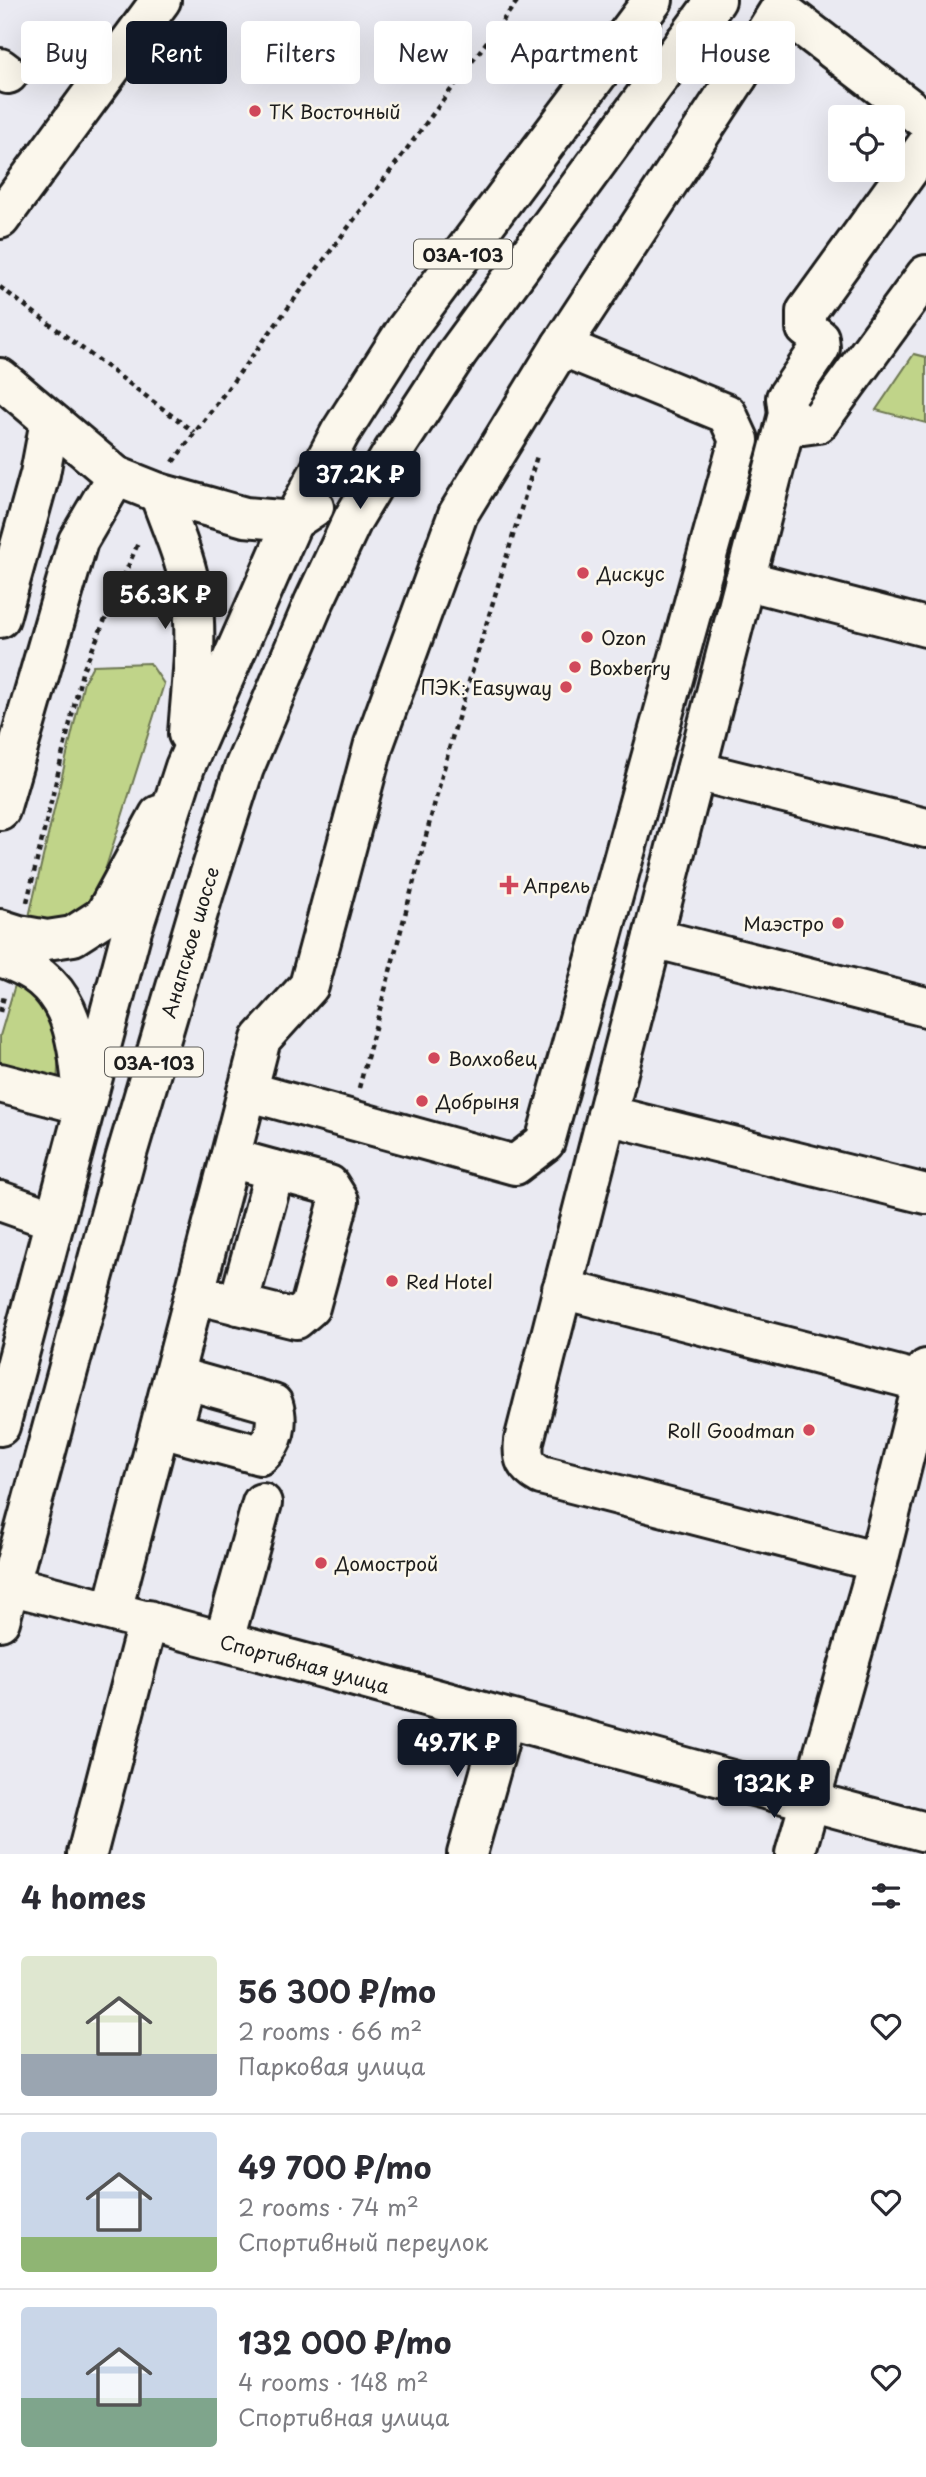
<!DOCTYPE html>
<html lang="en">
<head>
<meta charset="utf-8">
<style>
	:root { --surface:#fff; --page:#f7f7f7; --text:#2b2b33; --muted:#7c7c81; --line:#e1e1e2; --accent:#111827 }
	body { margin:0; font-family:"Playpen Sans",sans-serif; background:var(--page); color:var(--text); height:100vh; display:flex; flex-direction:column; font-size:26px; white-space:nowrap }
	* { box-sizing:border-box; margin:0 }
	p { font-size:23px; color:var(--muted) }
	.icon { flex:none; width:38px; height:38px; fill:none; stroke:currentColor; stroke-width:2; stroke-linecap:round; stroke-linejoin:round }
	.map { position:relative; height:1854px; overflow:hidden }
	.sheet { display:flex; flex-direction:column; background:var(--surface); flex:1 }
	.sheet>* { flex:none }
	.hud { position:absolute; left:21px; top:21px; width:886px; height:63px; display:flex; gap:14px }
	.tools { position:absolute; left:828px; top:105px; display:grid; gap:14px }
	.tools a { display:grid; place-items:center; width:77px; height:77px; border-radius:7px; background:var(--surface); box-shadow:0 7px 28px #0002; font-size:35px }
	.price { position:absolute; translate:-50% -60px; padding:0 16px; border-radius:7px; background:var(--accent); color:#fff; font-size:23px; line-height:46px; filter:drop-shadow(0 2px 4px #0008) }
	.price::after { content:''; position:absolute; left:50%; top:42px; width:21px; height:16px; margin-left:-10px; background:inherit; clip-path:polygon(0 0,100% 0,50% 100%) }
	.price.active { background:#222; color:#fff }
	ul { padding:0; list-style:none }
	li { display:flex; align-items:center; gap:21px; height:175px; padding:0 21px }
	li+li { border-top:2px solid var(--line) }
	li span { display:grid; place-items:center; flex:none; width:196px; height:140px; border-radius:7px; color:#555 }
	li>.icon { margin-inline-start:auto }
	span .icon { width:84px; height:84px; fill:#fffc; stroke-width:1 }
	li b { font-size:30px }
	h2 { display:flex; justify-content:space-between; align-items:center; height:84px; padding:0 21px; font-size:30px }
	.chip { padding:0 24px; border-radius:7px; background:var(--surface); box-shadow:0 7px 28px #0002; font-size:24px; line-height:63px }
	.chip.active { background:var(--accent); color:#fff }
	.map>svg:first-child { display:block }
	.green { fill:#c0d489; stroke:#6e7852; stroke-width:2 }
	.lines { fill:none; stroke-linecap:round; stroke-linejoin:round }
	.minor-casing { stroke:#1c1c1c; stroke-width:44 }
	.major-casing { stroke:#1c1c1c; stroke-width:44 }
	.path { stroke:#1c1c1c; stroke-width:4.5; stroke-dasharray:5 5; stroke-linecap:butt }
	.minor { stroke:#fbf7ec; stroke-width:38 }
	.major { stroke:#fbf7ec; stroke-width:38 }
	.poi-dot { fill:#d1495b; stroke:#fbf7ec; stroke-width:2.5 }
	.labels { text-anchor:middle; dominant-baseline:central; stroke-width:5; stroke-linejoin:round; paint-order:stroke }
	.shield { fill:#fbf7ec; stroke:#5f5e5a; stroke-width:2 }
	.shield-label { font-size:18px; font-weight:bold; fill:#1c1c1c }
	.poi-label { font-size:19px; fill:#1c1c1c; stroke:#fbf7ec; text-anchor:start }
	.street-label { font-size:19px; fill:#1c1c1c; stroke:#fbf7ec }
</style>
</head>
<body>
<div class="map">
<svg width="926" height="1854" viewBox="0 0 926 1854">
	<rect width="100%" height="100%" fill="#eaeaf2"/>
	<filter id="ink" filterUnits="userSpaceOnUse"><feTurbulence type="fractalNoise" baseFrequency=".0143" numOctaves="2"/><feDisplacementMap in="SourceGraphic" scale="14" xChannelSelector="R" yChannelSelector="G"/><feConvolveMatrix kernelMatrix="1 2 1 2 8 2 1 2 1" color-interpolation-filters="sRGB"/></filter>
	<g filter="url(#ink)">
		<g class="green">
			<path d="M914,354l12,3v66l-50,-13z"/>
			<path d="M150,663l14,21 -69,218 -26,19h-41l56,-239 9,-17z"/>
			<path d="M17,978c9,9 22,17 29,28 16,22 13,50 11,76l-57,-17v-29z"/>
		</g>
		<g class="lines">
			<defs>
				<g id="minor">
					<path d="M685,42l53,34 42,-67 146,112"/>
					<path d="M0,68l8,6"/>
					<path d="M926,146l-120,166v16l13,10 1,10 -34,50 2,16 15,11 15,-2 108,-148"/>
					<path d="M0,219l161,-219"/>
					<path d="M788,414l-181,701 319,79"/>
					<path d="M745,580l181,47"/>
					<path d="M0,618l40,-144 10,-53"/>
					<path d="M696,771l230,57"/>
					<path d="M0,810l78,-269 38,-65"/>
					<path d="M0,929l19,6 28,5 26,-4 31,-20 55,-101"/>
					<path d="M653,938l273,69"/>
					<path d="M0,957c76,23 77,82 84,148l-84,-22"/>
					<path d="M247,1091l268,74 30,-23 194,-702 -12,-26 -166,-68"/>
					<path d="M607,1115l-83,326c-2,18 1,25 17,34l337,87"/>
					<path d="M0,1201l54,19"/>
					<path d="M562,1289l361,93"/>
					<path d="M195,1294l101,25 14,-12 29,-106 -10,-16 -99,-27"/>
					<path d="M238,1305l37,-135"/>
					<path d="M161,1428l99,27c15,-13 19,-32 13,-51l-82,-23 -7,7 -9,32"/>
					<path id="s1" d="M9,1585c307,78 611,167 917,247"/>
					<path d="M112,1611l149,-572 48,-53 65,-242 84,-230 103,-168 177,-270"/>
					<path d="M224,1640l38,-137"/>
					<path d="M87,1854l61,-234"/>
					<path d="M467,1854l38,-135"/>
					<path d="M795,1854l83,-292 48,-193"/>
				</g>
				<g id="major">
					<path d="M0,378l116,98 43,17 86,24 48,4 21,-14"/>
					<path d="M159,493c12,34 28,68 33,104 6,46 -1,91 -4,137"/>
					<path d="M0,1426l132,-496 53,-163 108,-246 47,-88 65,-102 248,-331"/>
					<path id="s2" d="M0,1621l125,-461 80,-271 39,-121 70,-166 39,-83 40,-67 65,-100 258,-352"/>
				</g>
			</defs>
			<use href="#minor" class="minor-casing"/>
			<use href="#major" class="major-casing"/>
			<g class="path">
				<path d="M0,287l194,145"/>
				<path d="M173,462l345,-462"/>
				<path d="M27,902l55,-229 57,-132"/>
				<path d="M0,1012l4,-16"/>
				<path d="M359,1088l93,-350 85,-282"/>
			</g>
			<use href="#minor" class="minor"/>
			<use href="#major" class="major"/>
		</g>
	</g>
	<g class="poi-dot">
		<circle cx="255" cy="111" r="7"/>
		<circle cx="583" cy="573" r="7"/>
		<circle cx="587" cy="637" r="7"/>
		<circle cx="575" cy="667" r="7"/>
		<circle cx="566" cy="687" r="7"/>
		<path d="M505.5 874.5h7v7h7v7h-7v7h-7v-7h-7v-7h7z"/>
		<circle cx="838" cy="923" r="7"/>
		<circle cx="434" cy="1058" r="7"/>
		<circle cx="422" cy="1101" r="7"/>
		<circle cx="392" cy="1281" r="7"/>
		<circle cx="809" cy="1430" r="7"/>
		<circle cx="321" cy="1563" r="7"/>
	</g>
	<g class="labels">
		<g class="shield">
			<rect x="414" y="239.5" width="98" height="29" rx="5"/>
			<rect x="105" y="1047.5" width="98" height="29" rx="5"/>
		</g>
		<g class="shield-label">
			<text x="463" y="254">03А-103</text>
			<text x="154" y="1062">03А-103</text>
		</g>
		<g class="poi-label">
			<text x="269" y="111">ТК Восточный</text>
			<text x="597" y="573">Дискус</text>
			<text x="601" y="637">Ozon</text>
			<text x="589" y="667">Boxberry</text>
			<text x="552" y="687" text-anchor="end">ПЭК: Easyway</text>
			<text x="523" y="885">Апрель</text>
			<text x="824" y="923" text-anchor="end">Маэстро</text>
			<text x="448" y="1058">Волховец</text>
			<text x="436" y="1101">Добрыня</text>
			<text x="406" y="1281">Red Hotel</text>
			<text x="795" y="1430" text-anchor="end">Roll Goodman</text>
			<text x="335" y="1563">Домострой</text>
		</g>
		<g class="street-label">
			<text stroke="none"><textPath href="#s2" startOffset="705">Анапское шоссе</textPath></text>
			<text stroke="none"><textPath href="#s1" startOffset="306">Спортивная улица</textPath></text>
		</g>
	</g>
</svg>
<div class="tools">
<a><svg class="icon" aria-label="locate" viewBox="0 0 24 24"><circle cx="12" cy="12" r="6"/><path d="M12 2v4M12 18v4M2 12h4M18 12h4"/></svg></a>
</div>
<b class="price" style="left:360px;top:511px">37.2K ₽</b>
<b class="price active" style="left:165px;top:631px">56.3K ₽</b>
<b class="price" style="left:457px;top:1779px">49.7K ₽</b>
<b class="price" style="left:774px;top:1820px">132K ₽</b>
<div class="hud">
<a class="chip">Buy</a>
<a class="chip active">Rent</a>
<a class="chip">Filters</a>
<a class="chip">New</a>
<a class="chip">Apartment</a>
<a class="chip">House</a>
</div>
</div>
<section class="sheet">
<h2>4 homes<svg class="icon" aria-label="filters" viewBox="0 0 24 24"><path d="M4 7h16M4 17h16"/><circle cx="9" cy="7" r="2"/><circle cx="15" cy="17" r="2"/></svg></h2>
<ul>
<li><span style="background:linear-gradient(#dfe7d0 70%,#9aa5b1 0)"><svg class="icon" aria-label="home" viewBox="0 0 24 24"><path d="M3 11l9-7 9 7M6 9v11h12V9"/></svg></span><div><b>56 300 ₽/mo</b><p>2 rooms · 66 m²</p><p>Парковая улица</p></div><svg class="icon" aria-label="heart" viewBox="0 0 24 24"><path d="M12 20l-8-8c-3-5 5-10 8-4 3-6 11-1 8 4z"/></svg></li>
<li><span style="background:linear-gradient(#c9d6e8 75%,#8fb573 0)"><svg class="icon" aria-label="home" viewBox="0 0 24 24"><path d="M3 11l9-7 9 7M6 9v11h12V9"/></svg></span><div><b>49 700 ₽/mo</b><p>2 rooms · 74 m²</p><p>Спортивный переулок</p></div><svg class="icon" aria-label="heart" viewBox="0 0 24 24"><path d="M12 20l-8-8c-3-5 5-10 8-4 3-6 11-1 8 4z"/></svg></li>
<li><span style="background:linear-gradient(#c9d6e8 65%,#7fa58c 0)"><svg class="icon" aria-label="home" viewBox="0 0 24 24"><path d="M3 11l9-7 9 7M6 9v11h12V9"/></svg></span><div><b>132 000 ₽/mo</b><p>4 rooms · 148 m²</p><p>Спортивная улица</p></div><svg class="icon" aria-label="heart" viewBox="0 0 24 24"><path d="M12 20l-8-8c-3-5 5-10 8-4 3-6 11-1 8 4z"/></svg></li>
</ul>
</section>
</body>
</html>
